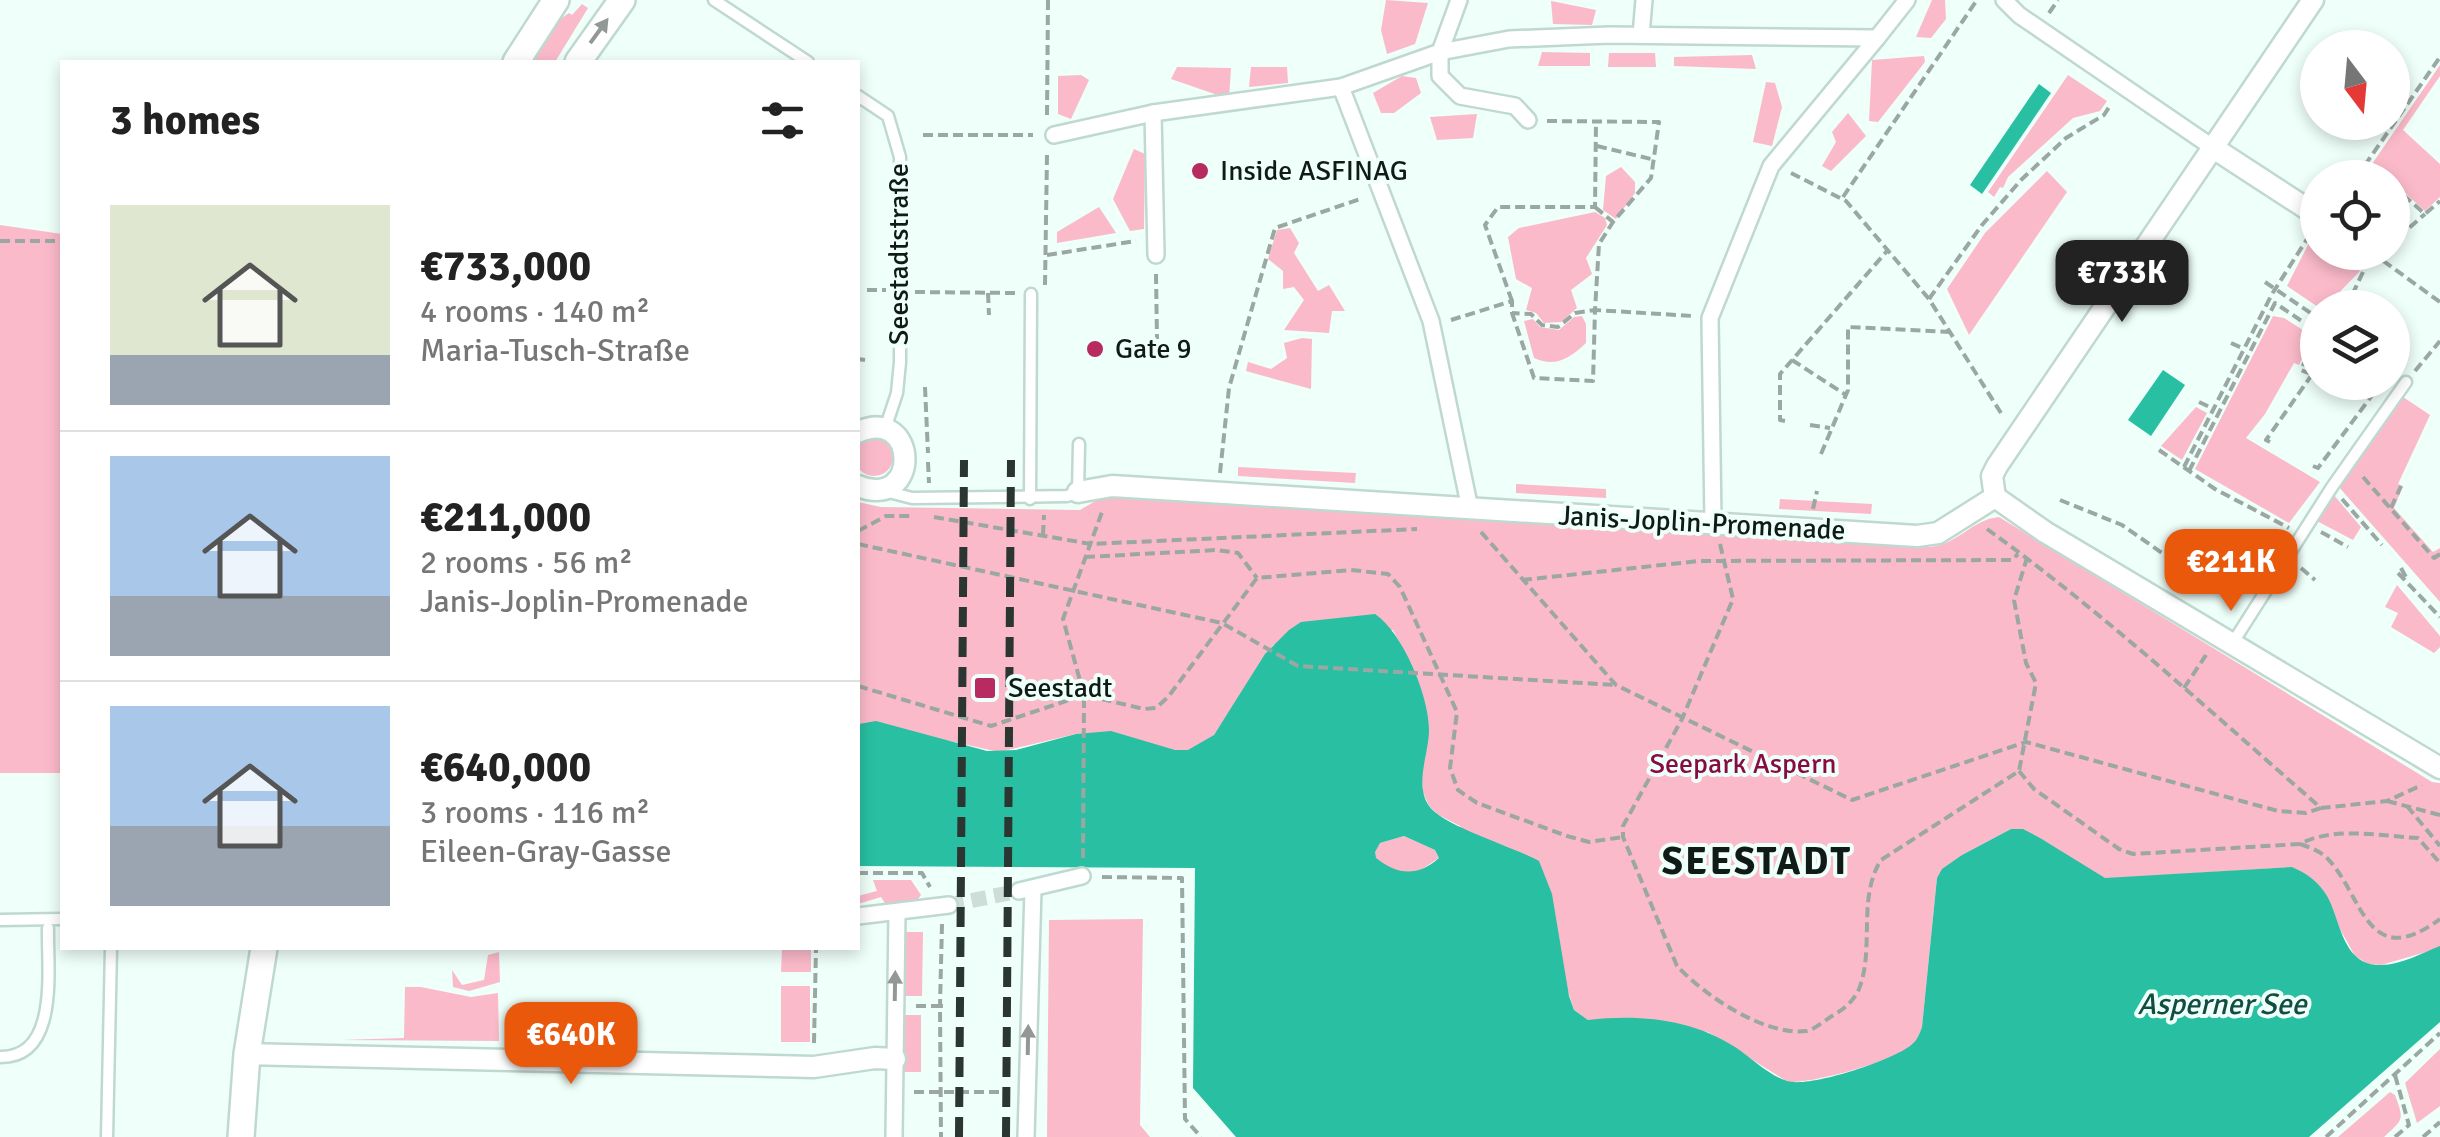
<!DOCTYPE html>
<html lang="en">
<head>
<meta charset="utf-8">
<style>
	:root { --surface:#fff; --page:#f2f2f2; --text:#222; --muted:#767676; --line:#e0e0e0; --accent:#ea580c }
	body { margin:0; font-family:Signika,sans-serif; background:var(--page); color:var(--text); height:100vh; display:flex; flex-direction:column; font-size:38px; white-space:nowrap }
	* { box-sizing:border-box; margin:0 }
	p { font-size:32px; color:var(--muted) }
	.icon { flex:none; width:55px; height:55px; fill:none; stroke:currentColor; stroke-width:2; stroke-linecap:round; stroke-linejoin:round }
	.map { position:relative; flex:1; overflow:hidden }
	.details { position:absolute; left:60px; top:60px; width:800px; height:890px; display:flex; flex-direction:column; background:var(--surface); border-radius:0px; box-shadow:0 5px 15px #0003 }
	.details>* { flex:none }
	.needle { width:65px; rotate:164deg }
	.controls { position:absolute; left:2300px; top:30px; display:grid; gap:20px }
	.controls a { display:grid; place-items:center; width:110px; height:110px; border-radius:50%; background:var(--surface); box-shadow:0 5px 15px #0003; font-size:50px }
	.price { position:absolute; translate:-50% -85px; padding:0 22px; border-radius:20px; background:var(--accent); color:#fff; font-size:32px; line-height:65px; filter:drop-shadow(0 2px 5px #0008) }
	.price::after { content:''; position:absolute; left:50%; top:60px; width:30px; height:22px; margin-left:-15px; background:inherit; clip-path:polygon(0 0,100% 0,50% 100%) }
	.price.active { background:#222; color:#fff }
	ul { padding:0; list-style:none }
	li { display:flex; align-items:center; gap:30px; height:250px; padding:0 50px }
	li+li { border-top:2px solid var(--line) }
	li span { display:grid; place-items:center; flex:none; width:280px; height:200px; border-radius:0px; color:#555 }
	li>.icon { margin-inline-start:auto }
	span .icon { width:120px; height:120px; fill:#fffc; stroke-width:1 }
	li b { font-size:42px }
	h2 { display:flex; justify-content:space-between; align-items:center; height:120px; padding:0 50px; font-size:42px }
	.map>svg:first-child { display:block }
	.green { fill:#fbbaca }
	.water { fill:#28bfa2; fill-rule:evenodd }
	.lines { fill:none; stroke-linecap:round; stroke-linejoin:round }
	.pedestrian-tunnel { stroke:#ceddd8; stroke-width:15; stroke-dasharray:15 8; stroke-linecap:butt }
	.service-casing { stroke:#bfd9d1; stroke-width:15 }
	.pedestrian-casing { stroke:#bfd9d1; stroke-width:20 }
	.minor-casing { stroke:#bfd9d1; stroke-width:25 }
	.tertiary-casing { stroke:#bfd9d1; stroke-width:30 }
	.path { stroke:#9aa7a3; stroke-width:4; stroke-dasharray:10 5; stroke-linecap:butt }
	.service { stroke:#fff; stroke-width:10 }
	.pedestrian { stroke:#fff; stroke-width:15 }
	.minor { stroke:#fff; stroke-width:20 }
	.tertiary { stroke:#fff; stroke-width:25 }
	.rail { stroke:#2b3633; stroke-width:8; stroke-dasharray:20 10; stroke-linecap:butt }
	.oneway { fill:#939897 }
	.poi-dot { fill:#b82b61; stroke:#effffa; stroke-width:4 }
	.labels { text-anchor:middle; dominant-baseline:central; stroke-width:8; stroke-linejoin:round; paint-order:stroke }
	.poi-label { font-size:28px; fill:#101a17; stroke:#effffa; text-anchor:start }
	.street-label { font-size:28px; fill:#101a17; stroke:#effffa }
	.park-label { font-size:28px; fill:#880b41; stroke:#effffa }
	.water-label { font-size:30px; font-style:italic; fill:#124d41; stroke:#effffa }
	.district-label { font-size:38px; font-weight:bold; letter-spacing:2.5px; fill:#101a17; stroke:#effffa }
</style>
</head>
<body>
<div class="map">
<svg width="2440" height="1137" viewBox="0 0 2440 1137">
	<rect width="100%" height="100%" fill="#effffa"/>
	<g class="green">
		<path d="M1386,0l42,3 -13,41 -28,10 -6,-24z"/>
		<path d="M1932,0h13l1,19 -15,19 -15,-1z"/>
		<path d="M1551,1l45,9 -4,15 -39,-1z"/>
		<path d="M582,4l6,4 -33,54h-29l30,-40 13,-9 3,2z"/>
		<path d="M1542,52l48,1v13h-52z"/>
		<path d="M1609,53h46l1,14h-48z"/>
		<path d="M1752,55l4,14 -82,-3v-9z"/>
		<path d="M1924,56l1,6 -47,60 -9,-1 3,-61z"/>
		<path d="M2440,65v11l-37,54 37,34v33l-15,14 -32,-29 -1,-4 -4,-1 -16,-13z"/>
		<path d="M1177,67l54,1 -2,31 -58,-20z"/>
		<path d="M1251,67h36l1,16 -39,4z"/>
		<path d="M1081,75l8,5 -18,39 -13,-5v-38z"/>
		<path d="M2068,75l39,26 -7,10 -27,7 -65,59 -5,11 -3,-1 -6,10 -6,-5z"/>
		<path d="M1402,76l14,2 5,15 -27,20h-13l-8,-20z"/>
		<path d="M1766,82l9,1 7,24 -10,39 -19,-4z"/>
		<path d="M1848,113l18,23 -35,35 -9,-5 14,-24 -4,-10z"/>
		<path d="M1477,114l-4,24 -36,2 -7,-23z"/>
		<path d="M1134,149l11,5 -1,75 -14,2 -17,-32z"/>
		<path d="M1621,167l14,15v11l-19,26 -13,-9 3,-34z"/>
		<path d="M2047,171l20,21 -98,143 -22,-46 38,-56z"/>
		<path d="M1099,207l17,26 -59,10v-11z"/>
		<path d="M1595,212l10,6 2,7 -21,33 6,16 -21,16 6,18 -16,14 -17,1 -8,-10 -10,-3 6,-22 -16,-9 -8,-42 11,-9z"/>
		<path d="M0,225l62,9v539h-62z"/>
		<path d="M1290,228l9,15 -5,10 24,38 11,-6 16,26h-13l-3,22 -45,-3 20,-30 -10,-13 -11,2v-18l-15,-12 9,-29z"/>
		<path d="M2312,237l5,4 1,11 15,1 27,18 -35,36h-7l-31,-21z"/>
		<path d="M1582,316l4,8v19c-16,15 -30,25 -52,15l-10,-37 9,-2 7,8 19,3 15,-13z"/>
		<path d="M2273,316l11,2 28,18 -13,29 -5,-2 -29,51 -19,24 74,44 -31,41 -94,-54z"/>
		<path d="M1302,338l10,1 -1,50 -65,-18 2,-9 23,7 16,-11 -3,-15z"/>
		<path d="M2403,397l27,18 -32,69 5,2 -9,22 39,44 7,-4v54l-102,-116z"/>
		<path d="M2196,407l11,6 -25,47 -21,-14z"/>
		<circle cx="874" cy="457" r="19"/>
		<path d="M1238,467l118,6 -1,10 -117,-7z"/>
		<path d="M1516,484l90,5v9l-90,-5z"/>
		<path d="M2333,494l28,33 -8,13 -38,-20z"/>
		<path d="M1104,496l824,51c29,-1 44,-28 71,-30l433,265 8,1v165l-59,17 -13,-1 -13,-8 -19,-34 -44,-55 -175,11 -3,8 -103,-57 -49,26 -25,23 -15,149c-2,5 -3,11 -6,15 -14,18 -106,42 -128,40l-80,-50 -120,-12 -14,-10 -8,-25 -106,-159 -23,-12 -8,-8 -6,-14 -11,-125 -19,-37 -120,15 -59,90 -34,23 -71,-26 -33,2 -77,18 -49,-11 -92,-6v-233l23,5 199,3z"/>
		<path d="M1780,499l92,5 -1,10 -92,-5z"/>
		<path d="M2397,585l43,51v11l-6,6 -43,-26 7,-14 -13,-6z"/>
		<path d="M1404,836l31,14 4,8 -20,13 -27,8 -33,-39 21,3z"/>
		<path d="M873,880h38l10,15 -3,4 -32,6 -5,-8 -23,7v-8l19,-5z"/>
		<path d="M1143,919l-3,206 10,12h-103l2,-217z"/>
		<path d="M899,932h24l-1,64h-23z"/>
		<path d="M782,948h29v24h-30z"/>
		<path d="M499,952l1,30 -31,9 -16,-4 -1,-17 10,15 22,-5 4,-25z"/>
		<rect x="781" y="986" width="29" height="56"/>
		<path d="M405,987h16l50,10 27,-4 1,48 -158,-1 63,-2z"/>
		<rect x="898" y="1015" width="23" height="57"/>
		<path d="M2440,1049v57l-23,17 -12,-40z"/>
		<path d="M2390,1092l5,3c9,25 9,24 -11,42h-46z"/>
	</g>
	<g class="water">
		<path d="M2039,84l12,9 -69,101 -12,-9z"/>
		<path d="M2163,370l22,15 -34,51 -23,-16z"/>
		<path d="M1375,614c28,19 54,82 54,116 0,24 -15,54 0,76 14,20 85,41 110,55l13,33 17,102 5,14 14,10c51,-6 104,-1 147,27 17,11 33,28 52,34 23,7 103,-20 123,-35 7,-5 9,-11 12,-19l15,-149 5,-9 20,-14 49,-26h12l17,9 65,40 187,-11c14,6 27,15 35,29 14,24 15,70 54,69 20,0 41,-12 59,-19v76l-131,115h-1073l-43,-49 2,-220 -337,-2 1,-142 17,-3 111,30 29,-1 60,-16 35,-3 64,19h13l26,-15 51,-81 24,-24 12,-8zM1404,836l31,14 4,8c-21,19 -42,17 -63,0l-1,-6 5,-9z"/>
	</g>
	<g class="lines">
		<path class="pedestrian-tunnel" d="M949,905l70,-14"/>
		<defs>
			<g id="service">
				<path d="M714,0l94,62"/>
				<path d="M858,96l30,20 12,41v205l-3,31 -12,36"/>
				<path d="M885,491l27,7 155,-2 11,-4 1,-48"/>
				<path d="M1030,499l1,-205"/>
				<path d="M2232,644l100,-157 74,-105"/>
				<path d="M0,920l62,-1"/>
				<path d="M0,1057c60,1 47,-89 48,-129"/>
				<path d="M107,1137l4,-189"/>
			</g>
			<g id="pedestrian">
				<path d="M1459,0l-19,52v24l20,20 55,10 13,14"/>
				<path d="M2004,0l15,15 193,132"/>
				<path d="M1641,35l3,-35"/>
				<path d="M1341,87l90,234 39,188"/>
				<path d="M1153,113l3,142"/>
				<path d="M1054,135l99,-22 188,-26 99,-35 69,-13 100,-4 268,3 30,-38"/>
				<path d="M1713,522l-3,-204 61,-152 106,-128"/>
				<path d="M1019,891l63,-15"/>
				<path d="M858,916l91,-11"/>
				<path d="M894,1137l3,-224"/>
				<path d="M1026,1137l7,-248"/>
			</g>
			<g id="minor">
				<path d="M2212,147l106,69"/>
				<path d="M858,432c60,-27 64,79 0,54"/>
				<path d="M1078,492l34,-6 805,50 21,-3 57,-36"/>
				<path d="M1995,497l-3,-21 5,-10 316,-466"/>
				<path d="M1995,497l50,35 395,236"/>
				<path d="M247,1054l567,13 61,-9 20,1"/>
			</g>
			<g id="tertiary">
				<path d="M516,62l40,-62"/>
				<path d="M578,62l44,-62"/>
				<path d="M241,1137l6,-83 17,-106"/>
			</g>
		</defs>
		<use href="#service" class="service-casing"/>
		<use href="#pedestrian" class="pedestrian-casing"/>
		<use href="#minor" class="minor-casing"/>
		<use href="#tertiary" class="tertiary-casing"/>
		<g class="path">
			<path d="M2049,13l9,-13"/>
			<path d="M1047,115l1,-115"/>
			<path d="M1547,121l112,1 -8,56 -38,44 -14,22 -4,66 98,6"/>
			<path d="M923,135h110"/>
			<path d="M1597,146l54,13"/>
			<path d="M2367,162l17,16"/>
			<path d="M1791,173l55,28 83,98 72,114"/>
			<path d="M2356,178l84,-121"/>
			<path d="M2392,185l33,29 15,-13"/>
			<path d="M1843,197l134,-197"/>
			<path d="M1595,207l18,15"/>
			<path d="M2404,237l-3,-2 24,-21"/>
			<path d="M0,241h62"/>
			<path d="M2371,252l69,50"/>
			<path d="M1047,255l89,-14"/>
			<path d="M1156,274l1,65"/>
			<path d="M2265,282l53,36"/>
			<path d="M1045,285l2,-130"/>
			<path d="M867,290h19"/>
			<path d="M915,292l101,1"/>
			<path d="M988,293l1,22"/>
			<path d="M1929,299l53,-74 39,-45 45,-42 38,-23 7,-11"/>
			<path d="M1512,301l-27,-76 13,-18h97l1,-84"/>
			<path d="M2346,308l17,-36"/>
			<path d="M1451,320l61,-19v12l22,65 59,3 2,-71 -20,3 -17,14 -16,-2 -11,-11 -19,-1"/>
			<path d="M2231,343l13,6"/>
			<path d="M858,359l7,1"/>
			<path d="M1792,360l54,35"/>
			<path d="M2415,371l25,-30"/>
			<path d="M2311,374l-10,-4 17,-36"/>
			<path d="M925,387l3,66"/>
			<path d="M2199,402l15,7"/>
			<path d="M1785,421l-5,-1v-46l107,-123"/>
			<path d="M1810,425l20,3"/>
			<path d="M2270,442l-4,-2 52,-74"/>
			<path d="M2159,450l56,39 74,39"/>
			<path d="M1821,454l27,-64v-63l103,5"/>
			<path d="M928,462l1,21"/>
			<path d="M2313,466l5,2 61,-82 2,1"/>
			<path d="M2184,467l88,-173 37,-58"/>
			<path d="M2189,471l86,-168 43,29"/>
			<path d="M1220,473l9,-85 46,-160 88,-30"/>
			<path d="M2363,477l71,81 6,-4"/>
			<path d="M2342,499l40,46"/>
			<path d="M2060,500l62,25 63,44"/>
			<path d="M2391,508l10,-22"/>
			<path d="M1813,509l4,-18"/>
			<path d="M934,517l157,27 326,-15"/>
			<path d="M1987,529c117,84 225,184 334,279l66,-7 35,-16"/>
			<path d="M858,531l28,-15h24"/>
			<path d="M1481,532l135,153 236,115 174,-58 252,69 28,2 15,-5"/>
			<path d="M2321,532l27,15"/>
			<path d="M1043,535l1,-20"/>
			<path d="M858,544l364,79 76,43 318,19"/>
			<path d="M1720,544l13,55 -51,120 -59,107v11l54,129c27,29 87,70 129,65 8,-1 18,-10 26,-15 12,-7 21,-14 27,-27 16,-41 -2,-91 22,-129l138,-89 17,-88 -10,-20 -12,-63 13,-42"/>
			<path d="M1085,557l132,-7 21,3 19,25"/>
			<path d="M2301,568l14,12"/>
			<path d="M2401,568l7,13"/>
			<path d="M2398,573l42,44"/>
			<path d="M1522,580l177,-19 313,-1 6,-6"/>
			<path d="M858,686l133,40 93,-31 60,14 12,-1 12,-11 89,-119 94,-8 37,4 12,13 57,125 -7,56 8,22 19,13 90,33 22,6 34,-5"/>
			<path d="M2184,688l22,-33"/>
			<path d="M2019,771l15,18 85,60 14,5 167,-10c34,-18 80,-8 118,-6l22,25"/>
			<path d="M2387,801l53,14"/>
			<path d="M2407,806l33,40"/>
			<path d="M2300,844c9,3 20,7 27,14 36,36 39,116 113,61"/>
			<path d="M1083,858l1,-163 -21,-76 39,-107"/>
			<path d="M858,873h64l8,14"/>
			<path d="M1102,877l80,1 3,241 16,18"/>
			<path d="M942,924l-2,82h8"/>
			<path d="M916,1006h24l1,131"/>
			<path d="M814,1043l2,-95"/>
			<path d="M914,1092h96"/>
			<path d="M2326,1137l114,-104"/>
			<path d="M2395,1137l14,-12 -14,-50"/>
			<path d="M2423,1137l17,-15"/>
		</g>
		<use href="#service" class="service"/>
		<use href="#pedestrian" class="pedestrian"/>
		<use href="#minor" class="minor"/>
		<use href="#tertiary" class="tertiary"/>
		<g class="rail">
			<path d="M959,1137l5,-677"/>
			<path d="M1006,1137l5,-677"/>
		</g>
	</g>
	<defs><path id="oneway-solid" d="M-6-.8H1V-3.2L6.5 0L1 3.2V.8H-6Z" transform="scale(2.5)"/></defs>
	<g class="oneway">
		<use href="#oneway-solid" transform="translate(599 31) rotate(-54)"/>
		<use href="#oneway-solid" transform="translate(895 986) rotate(-89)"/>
		<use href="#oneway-solid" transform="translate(1028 1040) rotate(-89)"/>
	</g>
	<g class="poi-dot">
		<circle cx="1200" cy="171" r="10"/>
		<circle cx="1095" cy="349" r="10"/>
		<rect x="973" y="676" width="24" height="24" rx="5"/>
	</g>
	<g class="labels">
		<g class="poi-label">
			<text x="1220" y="171">Inside ASFINAG</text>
			<text x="1115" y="349">Gate 9</text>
			<text x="1008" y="688">Seestadt</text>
		</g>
		<g class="street-label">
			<text transform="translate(899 254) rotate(-90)">Seestadtstraße</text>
			<text transform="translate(1702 523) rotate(3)">Janis-Joplin-Promenade</text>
		</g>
		<g class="park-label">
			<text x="1743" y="764">Seepark Aspern</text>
		</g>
		<g class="water-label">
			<text x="2222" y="1004">Asperner See</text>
		</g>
		<g class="district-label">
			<text x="1757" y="861">SEESTADT</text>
		</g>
	</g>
</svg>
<div class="controls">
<a><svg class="needle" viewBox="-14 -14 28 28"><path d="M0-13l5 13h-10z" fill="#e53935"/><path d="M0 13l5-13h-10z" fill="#767676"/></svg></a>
<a><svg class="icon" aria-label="locate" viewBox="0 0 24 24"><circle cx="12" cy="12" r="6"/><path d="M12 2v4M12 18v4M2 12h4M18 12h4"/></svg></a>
<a><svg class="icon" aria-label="layers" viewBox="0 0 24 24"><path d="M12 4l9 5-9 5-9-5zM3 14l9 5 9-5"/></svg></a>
</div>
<b class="price active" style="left:2122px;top:325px">€733K</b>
<b class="price" style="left:2231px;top:614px">€211K</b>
<b class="price" style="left:571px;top:1087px">€640K</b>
<section class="details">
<h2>3 homes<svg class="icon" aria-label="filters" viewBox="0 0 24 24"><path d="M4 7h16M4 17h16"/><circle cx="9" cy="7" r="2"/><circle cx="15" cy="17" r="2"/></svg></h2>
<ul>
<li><span style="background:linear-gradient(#dfe7d0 75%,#9aa5b1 0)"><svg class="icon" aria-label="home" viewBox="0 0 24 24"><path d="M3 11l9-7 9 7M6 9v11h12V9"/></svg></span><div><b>€733,000</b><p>4 rooms · 140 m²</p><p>Maria-Tusch-Straße</p></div></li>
<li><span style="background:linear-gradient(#a9c7e8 70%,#9aa5b1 0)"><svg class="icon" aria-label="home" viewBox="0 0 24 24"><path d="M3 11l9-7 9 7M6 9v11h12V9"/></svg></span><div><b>€211,000</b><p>2 rooms · 56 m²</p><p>Janis-Joplin-Promenade</p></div></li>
<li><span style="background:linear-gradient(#a9c7e8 60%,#9aa5b1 0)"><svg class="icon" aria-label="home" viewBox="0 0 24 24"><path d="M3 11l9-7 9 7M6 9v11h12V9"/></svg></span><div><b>€640,000</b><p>3 rooms · 116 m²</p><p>Eileen-Gray-Gasse</p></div></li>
</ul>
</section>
</div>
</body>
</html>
